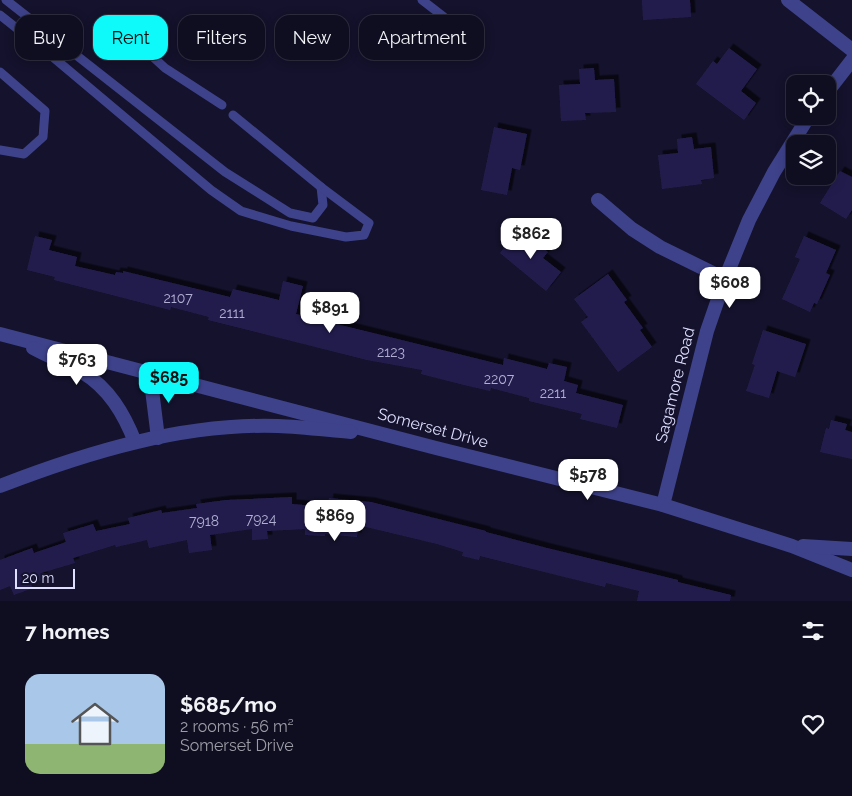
<!DOCTYPE html>
<html lang="en">
<head>
<meta charset="utf-8">
<style>
	:root { --surface:#0f0e21; --page:#1d1c2e; --text:#f1f3f6; --muted:#9b9ca5; --line:#2f2e3f; --accent:#0ef9fa }
	body { margin:0; font-family:Raleway,sans-serif; background:var(--page); color:var(--text); height:100vh; display:flex; flex-direction:column; font-size:19px; white-space:nowrap }
	* { box-sizing:border-box; margin:0 }
	p { font-size:16px; color:var(--muted) }
	.icon { flex:none; width:28px; height:28px; fill:none; stroke:currentColor; stroke-width:2; stroke-linecap:round; stroke-linejoin:round }
	.map { position:relative; height:601px; overflow:hidden }
	.drawer { display:flex; flex-direction:column; background:var(--surface); flex:1 }
	.drawer>* { flex:none }
	.banner { position:absolute; left:15px; top:15px; width:500px; height:45px; display:flex; gap:10px }
	.buttons { position:absolute; left:786px; top:75px; display:grid; gap:10px }
	.buttons a { display:grid; place-items:center; width:50px; height:50px; border-radius:10px; background:var(--surface); box-shadow:0 2px 12px #0003,0 0 0 1px var(--line); font-size:25px }
	.scale { position:absolute; left:15px; bottom:12px; width:60px; box-sizing:border-box; padding-left:5px; border:2px solid #dedefe; border-top:0; font-size:14px; line-height:18px; white-space:nowrap; color:#dedefe; -webkit-text-stroke:4px #14122c; paint-order:stroke }
	.price { position:absolute; translate:-50% -42px; padding:0 11px; border-radius:10px; background:#fff; color:#222; font-size:16px; line-height:32px; filter:drop-shadow(0 1px 2px #0008) }
	.price::after { content:''; position:absolute; left:50%; top:30px; width:15px; height:11px; margin-left:-8px; background:inherit; clip-path:polygon(0 0,100% 0,50% 100%) }
	.price.on { background:var(--accent); color:#111 }
	ul { padding:0; list-style:none }
	li { display:flex; align-items:center; gap:15px; height:125px; padding:0 25px }
	li span { display:grid; place-items:center; flex:none; width:140px; height:100px; border-radius:15px; color:#555 }
	li>.icon { margin-inline-start:auto }
	span .icon { width:60px; height:60px; fill:#fffc; stroke-width:1 }
	li b { font-size:21px }
	h2 { display:flex; justify-content:space-between; align-items:center; height:60px; padding:0 25px; font-size:21px }
	.chip { padding:0 18px; border-radius:15px; background:var(--surface); box-shadow:0 2px 12px #0003,0 0 0 1px var(--line); font-size:18px; line-height:45px }
	.chip.on { background:var(--accent); color:#111 }
	.map>svg:first-child { display:block }
	.building { fill:#241e4d; filter:url(#shadow) }
	.lines { fill:none; stroke-linecap:round; stroke-linejoin:round }
	.service { stroke:#3e428a; stroke-width:9 }
	.minor { stroke:#3e428a; stroke-width:14 }
	.tertiary { stroke:#3e428a; stroke-width:14 }
	.labels { text-anchor:middle; dominant-baseline:central; stroke-width:4; stroke-linejoin:round; paint-order:stroke }
	.number-label { font-size:14px; fill:#b0aed2 }
	.street-label { font-size:16px; fill:#dedefe; stroke:#14122c }
</style>
</head>
<body>
<div class="map">
<svg width="852" height="601" viewBox="0 0 852 601">
	<defs>
		<filter id="shadow"><feDropShadow dx="4.5" dy="-4.5" stdDeviation="0" flood-color="#0009"/></filter>
	</defs>
	<rect width="100%" height="100%" fill="#14122c"/>
	<g class="building">
		<path d="M642,0h48l1,17 -48,3z"/>
		<path d="M729,48l28,21 -16,22 15,12 -12,17 -48,-36 17,-23 4,3z"/>
		<path d="M594,68l1,12 19,-1 2,33 -31,1 1,7 -25,1 -2,-36 21,-1 -1,-15z"/>
		<path d="M494,127l33,7 -7,36 -8,-2 -5,27 -26,-5z"/>
		<path d="M692,137l2,12 17,-2 3,31 -13,2 1,4 -40,5 -4,-34 20,-2 -1,-14z"/>
		<path d="M840,171l12,6v33l-6,9 -26,-16z"/>
		<path d="M519,229l29,23 -5,6 18,14 -15,19 -46,-38z"/>
		<path d="M35,236l17,4 -3,10 28,7 -2,9 40,9 1,-3 7,1v-2l107,26 3,-8 46,11 4,-19 20,5 -7,28 207,51 1,-7 43,11 2,-6 18,4 -3,14 14,4 -2,8 47,12 -6,23 -37,-9 2,-5 -53,-13v-3l-38,-10 -1,3 -26,-6 -43,-11 1,-4 -55,-10 -159,-40 1,-3 -38,-10 -1,3 -116,-30 1,-3 -28,-7z"/>
		<path d="M804,236l32,14 -10,23 4,2 -13,29 -3,-1 -4,9 -28,-13 18,-40 -5,-2z"/>
		<path d="M608,274l19,26 -3,2 19,26 -3,2 12,17 -34,25 -37,-50 7,-5 -14,-18z"/>
		<path d="M763,330l43,14 -11,33 -18,-6 -8,27 -23,-7 9,-26 -3,-1z"/>
		<path d="M831,420l16,4 -2,6 7,2v27l-32,-7 6,-24 3,1z"/>
		<path d="M292,497v7l36,3 1,-9 42,4 115,29v1l61,16 131,32v2l53,13 -1,6h-93l2,-10 -33,-8 -1,4 -125,-31 -1,4 -17,-4 1,-4 -26,-8 -79,-19 -1,12 -32,-3v2l-20,-1v-6l-38,2 1,8 -16,1v-11l-42,6 2,15 -23,3 -2,-13 -38,8 -2,-8 -31,7 -1,-2 -42,13 2,5 -34,10 3,6 -13,5 2,4 -19,7 -4,-9 -10,4v-30l32,-12 2,5 32,-11 -3,-9 30,-9 3,7 34,-7 -2,-6 33,-8 1,3 35,-5 -1,-4 30,-4z"/>
	</g>
	<g class="lines">
		<g class="service">
			<path d="M6,0l219,172 65,41 23,5 10,-13 -2,-18"/>
			<path d="M422,0l22,17"/>
			<path d="M0,15l54,43 157,132 30,21 50,15 55,11 18,-2 5,-12 -48,-36 -88,-72"/>
			<path d="M153,57l12,11 57,37"/>
			<path d="M0,72l45,39 -2,26 -19,17 -24,-4"/>
		</g>
		<g class="minor">
			<path d="M788,0l64,50"/>
			<path d="M828,91l24,-31"/>
			<path d="M598,200l34,29 28,18 65,32"/>
			<path d="M663,505l44,-174 18,-52 24,-59 25,-48 35,-56"/>
		</g>
		<g class="tertiary">
			<path d="M0,334l436,114 227,57 129,41 60,24"/>
			<path d="M33,348c16,9 34,15 49,24 27,16 42,42 53,70"/>
			<path d="M150,374l8,64"/>
			<path d="M0,486c88,-34 183,-63 278,-60 24,1 49,4 73,6"/>
			<path d="M803,546l49,3"/>
		</g>
	</g>
	<g class="labels">
		<g class="number-label">
			<text x="178" y="298">2107</text>
			<text x="232" y="313">2111</text>
			<text x="391" y="352">2123</text>
			<text x="499" y="379">2207</text>
			<text x="553" y="393">2211</text>
			<text x="261" y="519">7924</text>
			<text x="204" y="521">7918</text>
		</g>
		<g class="street-label">
			<text transform="translate(675 385) rotate(-76)">Sagamore Road</text>
			<text transform="translate(433 428) rotate(15)">Somerset Drive</text>
		</g>
	</g>
</svg>
<div class="buttons">
<a><svg class="icon" aria-label="locate" viewBox="0 0 24 24"><circle cx="12" cy="12" r="6"/><path d="M12 2v4M12 18v4M2 12h4M18 12h4"/></svg></a>
<a><svg class="icon" aria-label="layers" viewBox="0 0 24 24"><path d="M12 4l9 5-9 5-9-5zM3 14l9 5 9-5"/></svg></a>
</div>
<div class="scale">20 m</div>
<b class="price" style="left:531px;top:260px">$862</b>
<b class="price" style="left:730px;top:309px">$608</b>
<b class="price" style="left:330px;top:334px">$891</b>
<b class="price" style="left:77px;top:386px">$763</b>
<b class="price on" style="left:169px;top:404px">$685</b>
<b class="price" style="left:588px;top:501px">$578</b>
<b class="price" style="left:335px;top:542px">$869</b>
<div class="banner">
<a class="chip">Buy</a>
<a class="chip on">Rent</a>
<a class="chip">Filters</a>
<a class="chip">New</a>
<a class="chip">Apartment</a>
</div>
</div>
<section class="drawer">
<h2>7 homes<svg class="icon" aria-label="filters" viewBox="0 0 24 24"><path d="M4 7h16M4 17h16"/><circle cx="9" cy="7" r="2"/><circle cx="15" cy="17" r="2"/></svg></h2>
<ul>
<li><span style="background:linear-gradient(#a9c7e8 70%,#8fb573 0)"><svg class="icon" aria-label="home" viewBox="0 0 24 24"><path d="M3 11l9-7 9 7M6 9v11h12V9"/></svg></span><div><b>$685/mo</b><p>2 rooms · 56 m²</p><p>Somerset Drive</p></div><svg class="icon" aria-label="heart" viewBox="0 0 24 24"><path d="M12 20l-8-8c-3-5 5-10 8-4 3-6 11-1 8 4z"/></svg></li>
</ul>
</section>
</body>
</html>
